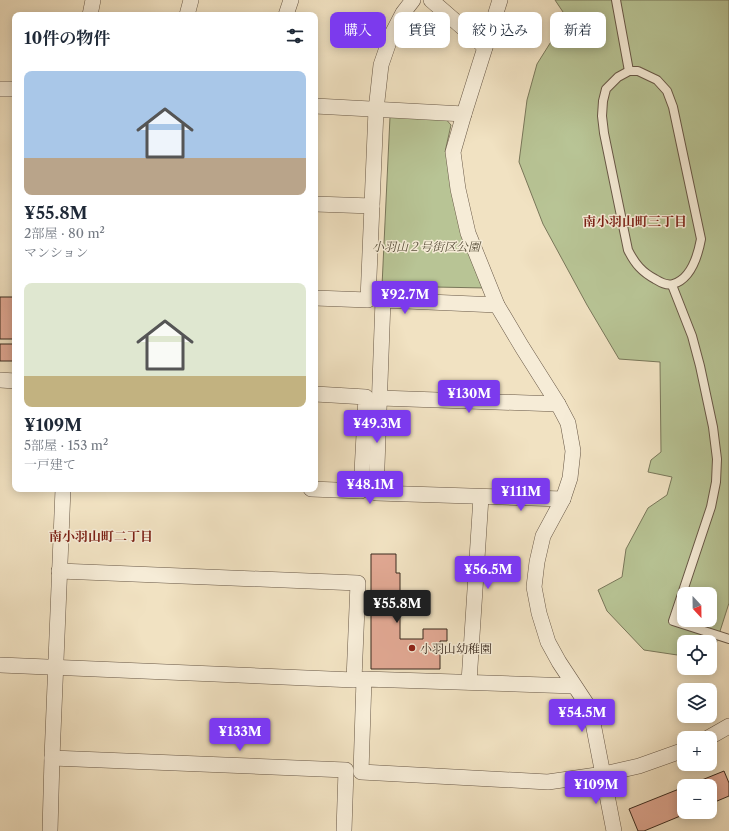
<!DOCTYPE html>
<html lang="ja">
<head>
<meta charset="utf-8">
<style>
	:root { --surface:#fff; --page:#f6f6f7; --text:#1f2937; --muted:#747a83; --accent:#7c3aed }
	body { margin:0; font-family:"Libre Caslon Text","Noto Serif JP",serif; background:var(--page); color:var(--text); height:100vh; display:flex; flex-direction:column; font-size:15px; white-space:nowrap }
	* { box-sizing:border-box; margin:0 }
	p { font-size:13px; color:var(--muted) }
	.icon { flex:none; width:22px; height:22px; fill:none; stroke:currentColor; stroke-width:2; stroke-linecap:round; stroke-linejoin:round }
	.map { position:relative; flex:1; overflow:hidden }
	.panel { position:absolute; left:12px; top:12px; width:306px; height:480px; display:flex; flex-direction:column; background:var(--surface); border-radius:8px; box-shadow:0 2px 10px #0003 }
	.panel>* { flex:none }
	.hud { position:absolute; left:330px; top:12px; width:339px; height:36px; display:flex; gap:8px }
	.needle { width:26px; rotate:158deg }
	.buttons { position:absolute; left:677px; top:587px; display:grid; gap:8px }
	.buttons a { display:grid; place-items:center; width:40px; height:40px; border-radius:8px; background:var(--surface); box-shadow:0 2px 10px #0003; font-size:20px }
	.price { position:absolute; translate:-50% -34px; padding:0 9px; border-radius:4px; background:var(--accent); color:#fff; font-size:13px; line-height:26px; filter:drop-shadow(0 1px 2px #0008) }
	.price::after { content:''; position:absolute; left:50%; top:24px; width:12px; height:9px; margin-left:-6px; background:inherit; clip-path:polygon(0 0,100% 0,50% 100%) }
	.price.on { background:#222; color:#fff }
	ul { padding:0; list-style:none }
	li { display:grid; align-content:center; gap:8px; height:212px; padding:0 12px }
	li span { display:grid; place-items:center; height:124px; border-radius:8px; color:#555 }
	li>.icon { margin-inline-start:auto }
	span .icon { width:72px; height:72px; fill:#fffc; stroke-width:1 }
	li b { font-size:17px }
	h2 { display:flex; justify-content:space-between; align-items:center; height:48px; padding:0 12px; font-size:17px }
	.chip { padding:0 14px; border-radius:8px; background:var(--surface); box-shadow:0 2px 10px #0003; font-size:14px; line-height:36px }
	.chip.on { background:var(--accent); color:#fff }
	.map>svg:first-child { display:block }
	.green { fill:#b8c495; stroke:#79775a; fill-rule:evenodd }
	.building { fill:#e1a893; stroke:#3a2a1e }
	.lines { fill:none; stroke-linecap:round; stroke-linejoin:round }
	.lane-casing { stroke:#685847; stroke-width:10 }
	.street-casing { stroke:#685847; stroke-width:16 }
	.lane { stroke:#f6ecd7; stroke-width:8 }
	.street { stroke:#f6ecd7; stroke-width:15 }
	.poi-dot { fill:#8f2418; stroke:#f6ecd7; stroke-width:1.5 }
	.labels { text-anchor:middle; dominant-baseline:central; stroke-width:3; stroke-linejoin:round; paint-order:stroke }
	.park-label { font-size:12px; font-style:italic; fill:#5a503c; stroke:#f6ecd7 }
	.poi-label { font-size:12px; fill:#3a2a1e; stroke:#f6ecd7; text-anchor:start }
	.neighbourhood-label { font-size:13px; font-weight:bold; fill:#7a1f14; stroke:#f6ecd7 }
</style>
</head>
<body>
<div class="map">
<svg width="729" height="831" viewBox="0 0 729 831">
	<rect width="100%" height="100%" fill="#f1e2c2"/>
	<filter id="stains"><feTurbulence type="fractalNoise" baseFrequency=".005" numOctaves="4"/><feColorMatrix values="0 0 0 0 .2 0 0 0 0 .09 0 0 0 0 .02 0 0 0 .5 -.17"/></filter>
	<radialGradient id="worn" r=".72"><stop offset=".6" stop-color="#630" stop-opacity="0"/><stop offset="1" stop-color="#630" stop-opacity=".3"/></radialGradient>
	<g class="green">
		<path d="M555,0h174v603l-15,47 -4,1v-9h-26v14l-40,-6 -37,-39 -9,-21 24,-13 4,-28 22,-41 19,-13 5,-18 -24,-5 3,-12 10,-8 -1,-90 -41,-3 -32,-54 -44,-81 -24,-62 8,-62 10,-36 22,-35 4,-17zM684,594h26v26h-26z"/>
		<path d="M390,117h54l7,8 -6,27 5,1 37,135 -105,-2z"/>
	</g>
	<g class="building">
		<rect x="0" y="297" width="15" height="42"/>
		<rect x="0" y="344" width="15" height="17"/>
		<path d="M371,554h25v19h4v66h23v-10h24v12h-7v28h-69z"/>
		<path d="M724,771l5,12v13l-19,8v-18h-23z"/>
		<path d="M684,787v25h6l-46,19h-6l-9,-22z"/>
	</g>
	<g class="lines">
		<defs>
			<g id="lane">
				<path d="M616,0l13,71"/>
				<path d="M629,71h9l19,9 10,11 6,16 28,132c-3,16 -10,40 -28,45 -7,2 -13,-2 -18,-5 -13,-7 -20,-15 -27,-29l-24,-117 -2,-17 1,-15 3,-12 12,-12z"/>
				<path d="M672,285l20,51 8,30 13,61 4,32 -1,23 -5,25 -38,114 56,18"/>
			</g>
			<g id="street">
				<path d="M431,0l54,47"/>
				<path d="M500,0l-36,114 -11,38 5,37 10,44 29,72 25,42 36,57 10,19 5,28 -3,27 -7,21 -20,37 -6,26 -3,25 5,26 9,29 11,20 27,41 6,15 22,113"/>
				<path d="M90,15l3,-15"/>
				<path d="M187,15l4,-15"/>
				<path d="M286,15l5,-15"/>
				<path d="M0,89h15"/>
				<path d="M315,106l149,8"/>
				<path d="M315,204l57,2"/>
				<path d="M315,298l53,2 8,-190 5,-45 10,-29 12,-23 10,-13"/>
				<path d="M497,305l-114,-5 -7,193 187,6"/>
				<path d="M0,380l15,1"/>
				<path d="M380,398l178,6"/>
				<path d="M311,489l50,2 5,-94 -51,-3"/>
				<path d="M0,665l354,15 4,-97 -299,-12"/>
				<path d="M469,682l12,-185"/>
				<path d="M574,686l-210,-7 -3,93 187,10 56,-8 35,-8 45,-16"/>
				<path d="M708,738l21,-12"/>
				<path d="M52,758l294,12 -2,61"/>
				<path d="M50,831l2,-73 11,-269"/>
			</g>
		</defs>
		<use href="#lane" class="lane-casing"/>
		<use href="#street" class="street-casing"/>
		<use href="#lane" class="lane"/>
		<use href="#street" class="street"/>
	</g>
	<circle class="poi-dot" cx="412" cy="648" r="4"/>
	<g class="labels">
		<g class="park-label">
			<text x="426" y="246">小羽山２号街区公園</text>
		</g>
		<g class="poi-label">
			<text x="420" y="648">小羽山幼稚園</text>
		</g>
		<g class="neighbourhood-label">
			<text x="635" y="221">南小羽山町三丁目</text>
			<text x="101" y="536">南小羽山町二丁目</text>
		</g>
	</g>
	<rect width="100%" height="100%" filter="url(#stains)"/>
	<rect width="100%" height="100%" fill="url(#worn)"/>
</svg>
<div class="buttons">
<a><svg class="needle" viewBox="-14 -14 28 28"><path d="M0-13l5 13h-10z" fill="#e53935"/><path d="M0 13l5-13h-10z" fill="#747a83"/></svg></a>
<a><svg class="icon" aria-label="locate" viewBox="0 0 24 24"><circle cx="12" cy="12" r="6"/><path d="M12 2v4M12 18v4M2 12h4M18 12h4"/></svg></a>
<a><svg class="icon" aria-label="layers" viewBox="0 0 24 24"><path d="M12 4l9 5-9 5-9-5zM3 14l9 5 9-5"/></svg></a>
<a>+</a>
<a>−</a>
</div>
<b class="price" style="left:405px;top:315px">¥92.7M</b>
<b class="price" style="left:469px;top:414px">¥130M</b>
<b class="price" style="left:377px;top:444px">¥49.3M</b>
<b class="price" style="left:370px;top:505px">¥48.1M</b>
<b class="price" style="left:521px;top:512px">¥111M</b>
<b class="price" style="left:488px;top:590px">¥56.5M</b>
<b class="price on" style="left:397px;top:624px">¥55.8M</b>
<b class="price" style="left:582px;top:733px">¥54.5M</b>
<b class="price" style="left:240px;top:752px">¥133M</b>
<b class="price" style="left:596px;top:805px">¥109M</b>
<div class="hud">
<a class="chip on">購入</a>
<a class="chip">賃貸</a>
<a class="chip">絞り込み</a>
<a class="chip">新着</a>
</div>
<section class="panel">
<h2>10件の物件<svg class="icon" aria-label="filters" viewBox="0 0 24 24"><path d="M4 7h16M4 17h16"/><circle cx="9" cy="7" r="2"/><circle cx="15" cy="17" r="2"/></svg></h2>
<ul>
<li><span style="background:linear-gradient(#a9c7e8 70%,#b9a48a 0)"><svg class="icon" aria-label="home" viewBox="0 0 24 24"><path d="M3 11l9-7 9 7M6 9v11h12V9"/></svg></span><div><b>¥55.8M</b><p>2部屋 · 80 m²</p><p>マンション</p></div></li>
<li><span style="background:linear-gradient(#dfe7d0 75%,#c2b280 0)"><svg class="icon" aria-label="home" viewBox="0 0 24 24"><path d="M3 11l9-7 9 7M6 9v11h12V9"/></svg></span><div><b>¥109M</b><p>5部屋 · 153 m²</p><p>一戸建て</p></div></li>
</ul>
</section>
</div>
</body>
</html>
